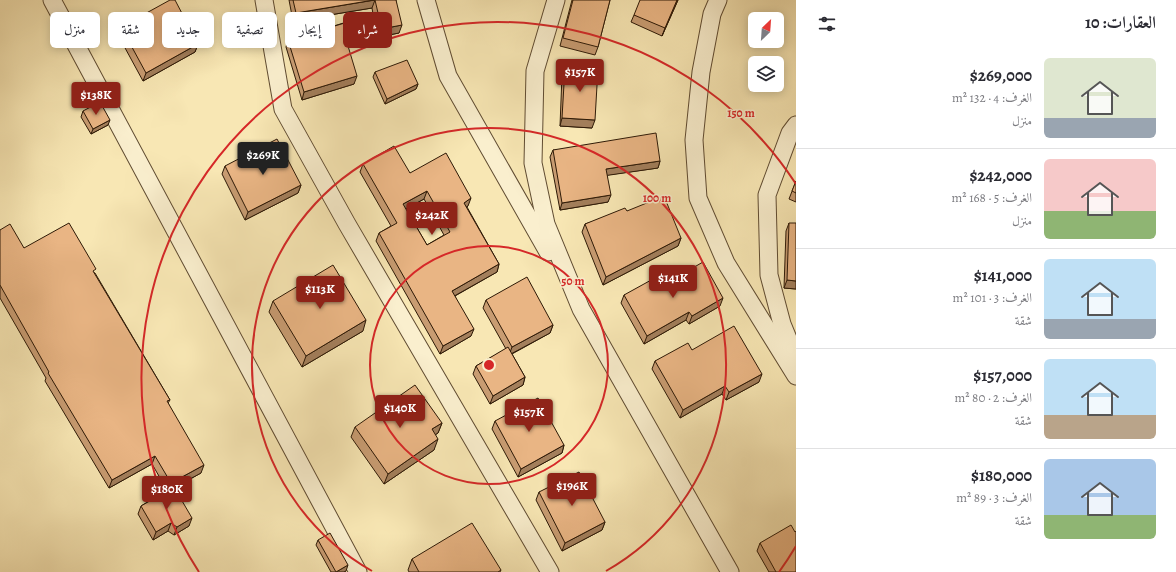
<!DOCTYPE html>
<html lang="ar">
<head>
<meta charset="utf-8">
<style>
	:root { --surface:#fff; --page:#f7f7f7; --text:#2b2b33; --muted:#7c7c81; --line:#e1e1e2; --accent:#8f2418 }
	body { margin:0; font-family:Alegreya,Amiri,serif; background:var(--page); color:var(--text); direction:rtl; height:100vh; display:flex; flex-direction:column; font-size:15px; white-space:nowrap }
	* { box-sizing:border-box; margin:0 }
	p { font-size:13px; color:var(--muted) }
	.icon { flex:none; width:22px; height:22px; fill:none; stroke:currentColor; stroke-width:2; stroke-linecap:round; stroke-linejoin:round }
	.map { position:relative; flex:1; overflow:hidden; direction:ltr }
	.side { display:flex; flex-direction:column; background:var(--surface); width:380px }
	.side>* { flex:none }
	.hud { position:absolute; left:12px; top:12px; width:380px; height:36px; direction:rtl; display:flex; gap:8px }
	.needle { width:26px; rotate:25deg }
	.tools { position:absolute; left:748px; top:12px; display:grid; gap:8px }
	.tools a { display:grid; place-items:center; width:36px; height:36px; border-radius:6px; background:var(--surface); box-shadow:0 2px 10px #0003; font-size:20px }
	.price { position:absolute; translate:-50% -34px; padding:0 9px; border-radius:4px; background:var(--accent); color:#fff; font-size:13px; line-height:26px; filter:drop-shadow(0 1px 2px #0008) }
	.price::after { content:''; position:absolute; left:50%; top:24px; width:12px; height:9px; margin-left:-6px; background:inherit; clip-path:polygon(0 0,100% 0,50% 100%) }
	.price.selected { background:#222; color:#fff }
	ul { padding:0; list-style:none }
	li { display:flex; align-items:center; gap:12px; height:100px; padding:0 20px }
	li+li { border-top:1px solid var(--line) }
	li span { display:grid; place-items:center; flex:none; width:112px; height:80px; border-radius:6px; color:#555 }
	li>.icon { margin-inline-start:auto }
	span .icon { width:48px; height:48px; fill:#fffc; stroke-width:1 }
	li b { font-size:17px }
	h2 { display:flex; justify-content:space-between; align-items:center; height:48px; padding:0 20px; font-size:17px }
	.pill { padding:0 14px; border-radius:6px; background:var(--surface); box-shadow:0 2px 10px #0003; font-size:14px; line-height:36px }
	.pill.selected { background:var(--accent); color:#fff }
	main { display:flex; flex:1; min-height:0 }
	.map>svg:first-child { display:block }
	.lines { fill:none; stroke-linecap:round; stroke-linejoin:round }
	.street-casing { stroke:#604c32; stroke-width:19 }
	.street { stroke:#faefce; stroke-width:17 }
	.wall { fill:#c89c72; stroke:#2d1906; fill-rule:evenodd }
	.shaded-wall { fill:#a37f5c; stroke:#2d1906 }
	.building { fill:#e9b584; stroke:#2d1906; fill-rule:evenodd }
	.ring { fill:none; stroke:#d62828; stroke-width:2 }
	.centre { fill:#d62828; stroke:#faefce; stroke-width:2 }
	.ring-label { font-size:12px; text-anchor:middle; font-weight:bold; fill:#d62828; stroke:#faefce; stroke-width:3; stroke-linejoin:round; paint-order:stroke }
</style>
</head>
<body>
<main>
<section class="side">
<h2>العقارات: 10<svg class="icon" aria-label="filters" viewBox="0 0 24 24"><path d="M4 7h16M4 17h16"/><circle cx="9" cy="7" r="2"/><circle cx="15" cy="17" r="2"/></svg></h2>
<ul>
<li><span style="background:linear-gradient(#dfe7d0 75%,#9aa5b1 0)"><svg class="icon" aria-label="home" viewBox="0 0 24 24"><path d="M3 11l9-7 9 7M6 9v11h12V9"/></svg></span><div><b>$269,000</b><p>الغرف: 4 · 132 m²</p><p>منزل</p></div></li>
<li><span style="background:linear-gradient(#f6c9c9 65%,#8fb573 0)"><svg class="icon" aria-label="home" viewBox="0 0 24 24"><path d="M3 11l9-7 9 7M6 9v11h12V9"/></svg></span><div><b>$242,000</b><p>الغرف: 5 · 168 m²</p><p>منزل</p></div></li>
<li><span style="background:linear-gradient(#bfe0f5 75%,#9aa5b1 0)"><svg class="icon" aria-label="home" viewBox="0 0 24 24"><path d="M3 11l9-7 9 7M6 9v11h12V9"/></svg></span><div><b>$141,000</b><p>الغرف: 3 · 101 m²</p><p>شقة</p></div></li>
<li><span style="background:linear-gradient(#bfe0f5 70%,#b9a48a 0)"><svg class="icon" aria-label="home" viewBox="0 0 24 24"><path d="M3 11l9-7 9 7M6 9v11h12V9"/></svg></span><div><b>$157,000</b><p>الغرف: 2 · 80 m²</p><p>شقة</p></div></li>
<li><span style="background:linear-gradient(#a9c7e8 70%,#8fb573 0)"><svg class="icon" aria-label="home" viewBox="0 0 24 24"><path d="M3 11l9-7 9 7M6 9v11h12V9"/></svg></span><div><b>$180,000</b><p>الغرف: 3 · 89 m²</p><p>شقة</p></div></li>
</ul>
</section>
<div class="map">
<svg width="796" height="572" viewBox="0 0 796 572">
	<rect width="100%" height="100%" fill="#f8e7b4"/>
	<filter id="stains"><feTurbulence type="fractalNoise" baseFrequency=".005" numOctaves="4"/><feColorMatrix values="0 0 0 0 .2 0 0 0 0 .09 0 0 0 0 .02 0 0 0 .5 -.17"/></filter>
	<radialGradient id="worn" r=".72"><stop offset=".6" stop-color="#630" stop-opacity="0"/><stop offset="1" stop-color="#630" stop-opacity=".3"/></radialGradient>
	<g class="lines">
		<defs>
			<g id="street">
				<path d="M52,0l306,572"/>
				<path d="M264,0l19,109 64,115 203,348"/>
				<path d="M426,0l22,76 100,176"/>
				<path d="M556,0l-21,71 -2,92 13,61 35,85 149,263"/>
				<path d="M718,0l-6,14 -11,58 -7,68 4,58 28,65 70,113"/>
				<path d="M796,125l-6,8 -23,62 2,80 13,49 14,34"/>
			</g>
		</defs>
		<use href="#street" class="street-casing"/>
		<use href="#street" class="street"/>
	</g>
	<g class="wall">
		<path d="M289,0h107l3,33 -52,10 7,41 -52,16 -16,-53 2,-7 85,-26 -1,-6 -79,13z"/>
		<path d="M572,0h38l-12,47 -3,8 -35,-9z"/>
		<path d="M678,0l-16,36 -31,-14 3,-7z"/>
		<path d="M121,27l77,17 -3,8 -52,29 -25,-46z"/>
		<path d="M565,67l27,61 -32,-2 2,-51z"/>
		<path d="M375,72l43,12 -2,5 -31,15 -12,-27z"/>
		<path d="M83,111l25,14 -17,9 -10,-17z"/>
		<path d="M553,150l107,11 -2,7 -51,7 1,27 -48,8 -10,-53z"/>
		<path d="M363,164l47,9 58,33 -1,1 32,57 -2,8 -42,24 16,40 -31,18 -64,-113 3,-8 12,-7 -31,-54zM424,199l20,36 -17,10 -21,-36z"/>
		<path d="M225,166l76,19 -3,8 -53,27 -23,-46z"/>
		<path d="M796,181v21l-7,-3z"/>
		<path d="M627,211l54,27 -3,8 -75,39 -21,-53 3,-8z"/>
		<path d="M789,223l7,66 -12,-1 2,-57z"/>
		<path d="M0,230l24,18 71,25 75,127 -2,3 33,70 -27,15 15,38 -15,9 -6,-4 -15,9 -15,-26 3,-8 26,-16 -15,-26 -43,24 -64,-107 1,-3 -46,-80z"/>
		<path d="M658,288l62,18 -31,18 -3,-4 -42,24 -23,-41 3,-8z"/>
		<path d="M486,300l67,25 -3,8 -38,21 13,23 -2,8 -33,19 -17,-30 3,-8 30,-17 -23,-41z"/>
		<path d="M273,301l90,30 -61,36 -33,-55z"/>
		<path d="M692,350l67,32 -33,18 -4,-6 -42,24 -28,-49 3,-8z"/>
		<path d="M495,421l69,24 -2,8 -44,24 -26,-48z"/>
		<path d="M442,423l-4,10 -3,2 -1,15 -50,34 -33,-47 4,-10z"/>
		<path d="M539,492l66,30 -3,8 -40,21 -26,-51z"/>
		<path d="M318,540l28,31 -2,1h-13l-15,-27z"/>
		<path d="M760,543l36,29h-27l-12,-21z"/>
		<path d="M412,559l89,11 -1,2h-91l-1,-2z"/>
	</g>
	<g class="shaded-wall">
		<path d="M375,0l-3,8 -79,13 3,-8z"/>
		<path d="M677,0h1l-16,36 3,-8z"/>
		<path d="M402,25l-3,8 -57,11 3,-8z"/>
		<path d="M198,44l-3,8 -52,29 3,-8z"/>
		<path d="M357,76l-3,8 -52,16 2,-8z"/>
		<path d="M418,84l-2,5 -31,15 2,-5z"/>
		<path d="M562,118l33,2 -3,8 -32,-2z"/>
		<path d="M110,120l-2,5 -17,9 2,-5z"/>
		<path d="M660,161l-2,7 -55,8 3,-7z"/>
		<path d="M301,185l-3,8 -53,27 3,-8z"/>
		<path d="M427,191l-3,8 -24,13 3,-8z"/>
		<path d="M611,195l-3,7 -48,8 2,-7z"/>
		<path d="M471,198l-3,8 -7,4 3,-7z"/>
		<path d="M681,238l-3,8 -75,39 3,-8z"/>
		<path d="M499,264l-2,8 -48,27 3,-8z"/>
		<path d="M787,280l9,1v8l-12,-1z"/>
		<path d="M723,298l-3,8 -31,18 3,-8z"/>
		<path d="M689,312l-3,8 -42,24 3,-8z"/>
		<path d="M366,320l-3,11 -61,36 4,-11z"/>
		<path d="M553,325l-3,8 -41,22 3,-8z"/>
		<path d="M474,329l-3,7 -31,18 3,-8z"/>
		<path d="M762,374l-3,8 -33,18 3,-8z"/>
		<path d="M525,377l-2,8 -33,19 3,-8z"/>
		<path d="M725,386l-3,8 -42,24 3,-8z"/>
		<path d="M442,423l-4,10 -10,6 4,-10z"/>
		<path d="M438,439l-4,11 -50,34 4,-10z"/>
		<path d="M564,445l-2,8 -44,24 3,-8z"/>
		<path d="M155,456l-3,8 -43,24 3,-8z"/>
		<path d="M204,465l-3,8 -33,18 3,-8z"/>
		<path d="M192,518l-3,8 -15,9 3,-8z"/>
		<path d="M605,522l-3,8 -40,21 3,-8z"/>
		<path d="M171,523l-3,8 -15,9 3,-8z"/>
		<path d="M348,565l-2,6 -2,1h-8z"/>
	</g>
	<g class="building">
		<path d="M170,0h5l23,44 -52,29 -25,-46z"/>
		<path d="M293,0h81l-78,13z"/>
		<path d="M375,0h21l6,25 -57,11 12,40 -53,16 -16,-52 90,-27z"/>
		<path d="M573,0h37l-12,47 -35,-9z"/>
		<path d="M640,0h37l-12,28 -31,-13z"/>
		<path d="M407,60l11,24 -31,15 -12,-27z"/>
		<path d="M565,67l33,1 -3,52 -33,-2z"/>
		<path d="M100,102l10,18 -17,9 -10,-18z"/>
		<path d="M656,133l4,28 -54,8 5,26 -49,8 -9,-53z"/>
		<path d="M277,139l24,46 -53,27 -23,-46z"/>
		<path d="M394,146l16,27 36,-20 25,45 -7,5 35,61 -47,27 22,38 -31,17 -64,-113 18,-10 -34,-59zM427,191l23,41 -23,13 -24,-41z"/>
		<path d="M796,181v12l-4,-2z"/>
		<path d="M664,196l17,42 -75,39 -21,-53 40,-16 2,3z"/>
		<path d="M69,223l27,46 -3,2 77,129 -3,1 37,64 -33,18 -16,-27 -43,24 -64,-107 1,-1 -49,-87v-55l10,-6 14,24z"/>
		<path d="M789,223h7v58l-9,-1z"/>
		<path d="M703,262l20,36 -31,18 -3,-4 -42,24 -23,-41 29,-16 5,9z"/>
		<path d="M333,265l33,55 -60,36 -33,-55z"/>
		<path d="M527,277l26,48 -41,22 -26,-47z"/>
		<path d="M734,326l28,48 -33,18 -4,-6 -42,24 -28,-49 33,-18 4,7z"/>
		<path d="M508,347l17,30 -32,19 -17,-30z"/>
		<path d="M415,385l27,38 -10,6 6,10 -50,35 -33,-47z"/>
		<path d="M538,398l26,47 -43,24 -26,-48z"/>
		<path d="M579,472l26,50 -40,21 -26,-51z"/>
		<path d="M174,487l18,31 -15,9 -6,-4 -15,9 -15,-26z"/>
		<path d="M472,523l29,47 -3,2h-79l-7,-13z"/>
		<path d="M791,525l4,7 1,-1v41h-20l-16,-29z"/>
		<path d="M330,533l18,32 -12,7 -18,-32z"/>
	</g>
	<g class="ring">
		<circle cx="489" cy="365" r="119"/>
		<path d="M372 571A237 237 0 1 1 606 571"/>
		<path d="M796 546A356 356 0 0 1 779 572M199 572A356 356 0 1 1 796 184"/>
	</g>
	<circle cx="489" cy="365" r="6" class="centre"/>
	<g class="ring-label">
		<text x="741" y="117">150 m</text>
		<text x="657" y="202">100 m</text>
		<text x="573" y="285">50 m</text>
	</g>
	<rect width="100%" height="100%" filter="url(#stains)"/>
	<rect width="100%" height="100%" fill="url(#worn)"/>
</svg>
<div class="tools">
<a><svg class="needle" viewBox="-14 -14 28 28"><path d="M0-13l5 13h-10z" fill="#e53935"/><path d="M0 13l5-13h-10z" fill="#7c7c81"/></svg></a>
<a><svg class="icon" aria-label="layers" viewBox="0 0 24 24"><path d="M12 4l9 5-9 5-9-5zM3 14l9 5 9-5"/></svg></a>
</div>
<b class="price" style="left:580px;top:93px">$157K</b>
<b class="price" style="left:96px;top:116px">$138K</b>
<b class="price selected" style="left:263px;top:176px">$269K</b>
<b class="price" style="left:432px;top:236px">$242K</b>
<b class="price" style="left:673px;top:299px">$141K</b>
<b class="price" style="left:320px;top:310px">$113K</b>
<b class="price" style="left:400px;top:429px">$140K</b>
<b class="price" style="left:529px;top:433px">$157K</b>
<b class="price" style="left:572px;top:507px">$196K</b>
<b class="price" style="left:167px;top:510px">$180K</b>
<div class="hud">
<a class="pill selected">شراء</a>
<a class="pill">إيجار</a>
<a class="pill">تصفية</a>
<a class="pill">جديد</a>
<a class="pill">شقة</a>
<a class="pill">منزل</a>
</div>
</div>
</main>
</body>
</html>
